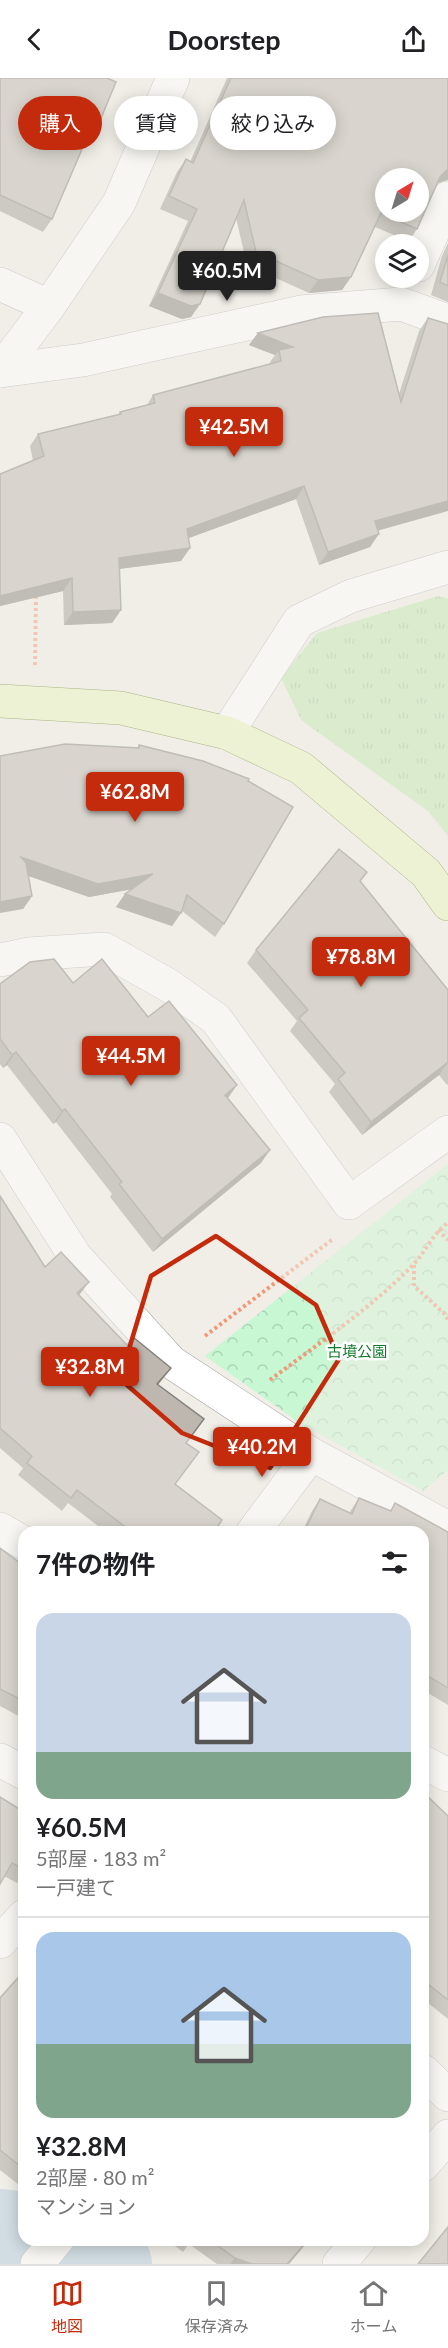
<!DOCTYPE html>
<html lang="ja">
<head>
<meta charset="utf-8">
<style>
	:root { --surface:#fff; --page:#f6f6f6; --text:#202124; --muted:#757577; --line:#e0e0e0; --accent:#c42b0c }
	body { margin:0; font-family:Lato,"Noto Sans JP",sans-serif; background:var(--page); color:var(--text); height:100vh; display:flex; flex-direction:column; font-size:22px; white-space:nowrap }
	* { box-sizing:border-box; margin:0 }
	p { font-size:20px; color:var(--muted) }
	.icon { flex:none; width:33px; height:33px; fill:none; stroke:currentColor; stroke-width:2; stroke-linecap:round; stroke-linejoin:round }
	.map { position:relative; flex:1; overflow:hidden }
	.details { position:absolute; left:18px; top:1448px; width:411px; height:720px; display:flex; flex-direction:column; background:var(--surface); border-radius:18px; box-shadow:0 3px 15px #0003 }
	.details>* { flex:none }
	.top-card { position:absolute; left:18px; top:18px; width:412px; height:54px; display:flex; gap:12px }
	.needle { width:39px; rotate:38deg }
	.controls { position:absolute; left:375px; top:90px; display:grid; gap:12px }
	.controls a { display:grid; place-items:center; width:54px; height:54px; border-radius:50%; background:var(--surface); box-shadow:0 3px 15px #0003; font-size:30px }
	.price { position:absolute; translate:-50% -51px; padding:0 14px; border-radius:6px; background:var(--accent); color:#fff; font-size:20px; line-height:39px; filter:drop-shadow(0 2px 3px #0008) }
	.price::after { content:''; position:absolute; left:50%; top:36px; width:18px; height:14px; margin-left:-9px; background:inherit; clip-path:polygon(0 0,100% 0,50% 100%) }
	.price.selected { background:#222; color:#fff }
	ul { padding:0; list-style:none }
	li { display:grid; align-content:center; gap:12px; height:318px; padding:0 18px }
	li+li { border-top:2px solid var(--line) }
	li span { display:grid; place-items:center; height:186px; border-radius:18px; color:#555 }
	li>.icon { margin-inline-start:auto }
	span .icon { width:108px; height:108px; fill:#fffc; stroke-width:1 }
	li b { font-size:26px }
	h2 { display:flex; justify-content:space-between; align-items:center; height:72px; padding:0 18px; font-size:26px }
	.pill { padding:0 21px; border-radius:27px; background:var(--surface); box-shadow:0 3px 15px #0003; font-size:21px; line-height:54px }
	.pill.selected { background:var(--accent); color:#fff }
	header { display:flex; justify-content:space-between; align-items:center; height:78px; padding:0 18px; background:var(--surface); font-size:27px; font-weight:700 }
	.tab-bar { display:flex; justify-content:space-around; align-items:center; height:84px; border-top:2px solid var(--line); background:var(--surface); font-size:16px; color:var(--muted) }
	.tab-bar a { display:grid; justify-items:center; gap:3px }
	.tab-bar .selected { color:var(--accent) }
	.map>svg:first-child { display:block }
	.grass { fill:url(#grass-tufts) }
	.park { fill:url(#park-crowns) }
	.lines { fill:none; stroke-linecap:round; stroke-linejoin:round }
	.river { stroke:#aac7db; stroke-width:78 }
	.street-casing { stroke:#a4a4a4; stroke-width:34 }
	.secondary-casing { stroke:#56720b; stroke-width:34 }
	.path { stroke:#f29876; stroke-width:4; stroke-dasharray:3 3; stroke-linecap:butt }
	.street { stroke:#fff; stroke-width:33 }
	.secondary { stroke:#eaf6bf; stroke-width:33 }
	.wall { fill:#a39d97 }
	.shaded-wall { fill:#84807b }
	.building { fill:#bdb7b0; stroke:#84807b; stroke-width:1.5; fill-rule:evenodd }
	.marked { fill:none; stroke:#c42b0c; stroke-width:4.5; stroke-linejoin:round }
	.labels { text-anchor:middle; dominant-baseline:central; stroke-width:5; stroke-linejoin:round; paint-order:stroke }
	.park-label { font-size:15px; fill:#127a2c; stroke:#fff }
</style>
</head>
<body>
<header><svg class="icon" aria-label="back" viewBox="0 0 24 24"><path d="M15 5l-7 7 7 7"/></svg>Doorstep<svg class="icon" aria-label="share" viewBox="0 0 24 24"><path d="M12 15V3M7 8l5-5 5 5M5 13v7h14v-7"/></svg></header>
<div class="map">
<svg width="448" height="2186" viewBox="0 0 448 2186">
	<defs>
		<pattern id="grass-tufts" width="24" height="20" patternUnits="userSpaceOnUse" patternTransform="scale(1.5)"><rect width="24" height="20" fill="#c2e7b0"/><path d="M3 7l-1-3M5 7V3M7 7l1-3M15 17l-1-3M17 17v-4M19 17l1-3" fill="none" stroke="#a6c697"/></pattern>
		<pattern id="park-crowns" width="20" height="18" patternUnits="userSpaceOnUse" patternTransform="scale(1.5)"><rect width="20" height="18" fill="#c7f7d3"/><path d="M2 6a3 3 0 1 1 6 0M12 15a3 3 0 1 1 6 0" fill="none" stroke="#abd3b5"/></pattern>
	</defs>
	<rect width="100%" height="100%" fill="#f0eee7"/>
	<path class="grass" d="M438,518l10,3v237l-19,-24 -128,-92 -20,-42 36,-45z"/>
	<path class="park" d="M448,1086v306l-25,21 -123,-68 -95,-67z"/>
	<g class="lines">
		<g class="river">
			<path d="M0,2150l24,3"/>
			<path d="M63,2162l50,24"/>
		</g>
		<defs>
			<g id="street">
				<path d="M418,187l30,-67"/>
				<path d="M0,206l49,22"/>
				<path d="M0,293l83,-11 218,-48 100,-8 47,17"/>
				<path d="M0,293l49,-65 70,-103 54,-125"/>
				<path d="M227,655l72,-112 52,-25 97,-29"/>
				<path d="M0,882l29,-6 75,-5 64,36 48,34 133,184 99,-71"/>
				<path d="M0,1061l75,117 96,106 140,92 137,74"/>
				<path d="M0,1451l24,14"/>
				<path d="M253,1454l58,-78"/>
				<path d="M0,1682l24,13"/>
				<path d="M423,1684l25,13"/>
				<path d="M0,1864l24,-26"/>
				<path d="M423,1993l25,24"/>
				<path d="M423,2087l25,-29"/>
				<path d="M37,2186l20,-24"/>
				<path d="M339,2186l20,-24"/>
			</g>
			<path id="secondary" d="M0,623l121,7 106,25 74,35 125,105 22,31"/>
		</defs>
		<use href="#street" class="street-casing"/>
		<use href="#secondary" class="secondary-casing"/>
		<g class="path">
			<path d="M35,587l1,-70"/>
			<path d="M438,1152l10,10"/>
			<path d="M414,1187v21l32,29 2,5"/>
			<path d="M205,1258l128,-97"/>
			<path d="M270,1302c48,-36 101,-72 143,-115 13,-14 19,-31 35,-42"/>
		</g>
		<use href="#street" class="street"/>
		<use href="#secondary" class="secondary"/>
	</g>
	<g class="wall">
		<path d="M0,0l88,63 -2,-1 -34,79 -9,13 -43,-21z"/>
		<path d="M227,0h221l-1,101 -9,3 -21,47 -9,12 -33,-14 -24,50 -9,13 -33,3 -62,-28 -11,-47 -36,86 -9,13 -9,2 -33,-13 39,-85 -28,-12 17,-37 9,-13 4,3z"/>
		<path d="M448,165v59l-17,-7 11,-39z"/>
		<path d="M428,240l-50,213 -8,16 -51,18 -23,-66 -108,39 2,10 -9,13 -62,8 2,41 -9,13 -48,2 -1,-34 -63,15v-132l33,-13 -3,-15 8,-12 80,-19 2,-3 27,-7 6,-10 117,-31v-2l5,-7 -26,-10 9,-12 141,61 20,-63z"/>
		<path d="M139,667l85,179 -9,13 -33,-26 -10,15 -56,-19 9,-13 7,-5 -43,8 -61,-21 4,20 -9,13 -23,-153 137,-8z"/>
		<path d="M361,804l87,108v94l-1,1 -8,-10 -77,60 -33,-43 6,-8 -45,-53 7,-10 -50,-58 9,-13z"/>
		<path d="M73,905l75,34 80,81 33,65 -108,89 -43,-55 2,-3 -56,-72 -3,2 -46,-59 -4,3 -3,-4v-80z"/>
		<path d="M0,1118l45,71 34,28 48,50 44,23 -13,17 29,58 -12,42 39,47h-108l-38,-29 -6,8 -44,-36 5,-7 -23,-20z"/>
		<path d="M359,1420l31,13 5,-8 53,29v173l-25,-15v-158h-121l10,-21 8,-12 29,14z"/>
		<path d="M0,1471l24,17v153l-24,-13z"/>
		<path d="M423,1714l25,24v203l-25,-20z"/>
		<path d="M24,1734v60l-7,11 -13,-7z"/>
		<path d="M24,1893v218l-24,-19v-172z"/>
		<path d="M167,2162h142l-20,24h-72l-28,-20 -6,8z"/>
	</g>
	<g class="shaded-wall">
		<path d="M92,48l5,2 -9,13 -5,-3z"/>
		<path d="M448,91v11l-10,3 2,-6z"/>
		<path d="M351,199l-9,13 -33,3 9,-13z"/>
		<path d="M158,215l42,11 -9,13 -9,2 -33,-13z"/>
		<path d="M258,255l35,14 -14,3 -4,5 -26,-10z"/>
		<path d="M304,408l-8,13 -118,43 9,-13z"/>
		<path d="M448,423v10l-82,23 9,-13z"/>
		<path d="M379,456l-9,13 -51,18 9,-13z"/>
		<path d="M190,470l-9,13 -71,9 9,-12z"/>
		<path d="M72,500l-9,13 -63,15v-10z"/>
		<path d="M121,532l-9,13 -48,2 9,-13z"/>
		<path d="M21,779l132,17 -9,13 -55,10 -77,-27z"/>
		<path d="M125,816l56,19 -9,13 -56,-19z"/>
		<path d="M32,818l-9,13 -23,4v-11z"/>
		<path d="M16,974l-9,13 -4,3 9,-13z"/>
		<path d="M448,984l-9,13 -77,60 9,-13z"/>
		<path d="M237,1007l-9,13 -3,-3z"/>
		<path d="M65,1031l-9,13 -3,2 9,-13z"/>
		<path d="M270,1072l-9,13 -108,89 9,-13z"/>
		<path d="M89,1204l-9,12 -12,12 9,-13z"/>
		<path d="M308,2162h1l-20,24h-2z"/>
		<path d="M235,2180l17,6h-22z"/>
	</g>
	<g class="building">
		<path d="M0,0h107l9,4 -19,46 -5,-2 -40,93 -52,-24z"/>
		<path d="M231,0h217v91l-8,8 -23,52 -36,-16 -30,64 -33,3 -62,-28 -12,-52 -44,104 -9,2 -33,-13 39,-84 -28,-13 17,-37 7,4zM386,100h32v34h-32z"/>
		<path d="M448,177v31l-8,-4z"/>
		<path d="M378,235l23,89 27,-84 20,6v177l-73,20 4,13 -51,18 -24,-66 -117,43 3,19 -71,10 2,52 -48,2 -1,-34 -72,18v-122l44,-18 -6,-22 83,-20 -1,-2 35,-9 -2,-8 128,-34 -2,-11 14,-3 -35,-14 65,-16z"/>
		<path d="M65,666l74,4v-3l64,16 46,18 -1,2 45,26 -69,117 -37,-29 -6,18 -56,-19 28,-20 -55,10 -77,-27 5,6 6,33 -32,6v-146z"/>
		<path d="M339,771l28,23 -7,9 88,109v72l-77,60 -33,-43 7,-6 -46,-55 9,-8 -52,-60z"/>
		<path d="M54,881l19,24 29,-24 46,58 21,-16 68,84 -12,10 45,55 -108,89 -43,-55 3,-2 -57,-73 -3,2 -46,-59 -4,3 -12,-16v-55l30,-22z"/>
		<path d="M0,1118l45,71 16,-15 28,30 -12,11 50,52 6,-8 38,31 -14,16 47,35 -18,24 13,9 -24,32 47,36 -8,12h-82l-55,-42 -6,8 -44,-35 5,-7 -32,-28z"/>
		<path d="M359,1420l32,13 4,-8 53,29v156l-25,-15v-141h-119l16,-33 32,15z"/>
		<path d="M0,1470l24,18v135l-24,-12z"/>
		<path d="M423,1714l25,24v184l-25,-20z"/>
		<path d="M0,1719l24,15v57l-12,-6 -12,21z"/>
		<path d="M24,1893v198l-24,-19v-152z"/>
		<path d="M448,2149v37h-30z"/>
		<path d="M210,2162h98l-21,24h-35l-17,-6z"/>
	</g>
	<path d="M0 0H448V2186H0ZM216,1158l100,69 23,54 -69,109 -88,-35 -62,-54 31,-103z" fill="#f0eee7" fill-opacity=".55" fill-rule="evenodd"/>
	<path class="marked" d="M216,1158l100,69 23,54 -69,109 -88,-35 -62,-54 31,-103z"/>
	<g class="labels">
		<g class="park-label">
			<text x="357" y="1273">古墳公園</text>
		</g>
	</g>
</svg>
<div class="controls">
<a><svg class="needle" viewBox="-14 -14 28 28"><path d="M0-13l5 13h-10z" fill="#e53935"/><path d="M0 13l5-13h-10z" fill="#757577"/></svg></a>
<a><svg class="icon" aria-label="layers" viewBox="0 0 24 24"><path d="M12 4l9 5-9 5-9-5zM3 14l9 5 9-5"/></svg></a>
</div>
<b class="price selected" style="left:227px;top:224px">¥60.5M</b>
<b class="price" style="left:234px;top:380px">¥42.5M</b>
<b class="price" style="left:135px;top:745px">¥62.8M</b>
<b class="price" style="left:361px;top:910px">¥78.8M</b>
<b class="price" style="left:131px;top:1009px">¥44.5M</b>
<b class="price" style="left:90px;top:1320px">¥32.8M</b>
<b class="price" style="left:262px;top:1400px">¥40.2M</b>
<div class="top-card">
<a class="pill selected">購入</a>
<a class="pill">賃貸</a>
<a class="pill">絞り込み</a>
</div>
<section class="details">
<h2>7件の物件<svg class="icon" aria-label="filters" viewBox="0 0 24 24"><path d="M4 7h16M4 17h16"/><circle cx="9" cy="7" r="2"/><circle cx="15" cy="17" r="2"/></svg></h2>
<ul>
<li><span style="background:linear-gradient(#c9d6e8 75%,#7fa58c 0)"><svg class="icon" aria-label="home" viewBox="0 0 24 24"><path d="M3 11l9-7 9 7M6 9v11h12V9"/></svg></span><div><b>¥60.5M</b><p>5部屋 · 183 m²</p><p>一戸建て</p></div></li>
<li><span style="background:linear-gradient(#a9c7e8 60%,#7fa58c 0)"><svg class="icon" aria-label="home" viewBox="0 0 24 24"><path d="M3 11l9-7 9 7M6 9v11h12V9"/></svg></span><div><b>¥32.8M</b><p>2部屋 · 80 m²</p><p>マンション</p></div></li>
</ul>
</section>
</div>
<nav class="tab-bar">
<a class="selected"><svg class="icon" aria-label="map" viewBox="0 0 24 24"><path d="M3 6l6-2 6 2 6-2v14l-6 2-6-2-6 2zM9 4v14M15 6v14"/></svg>地図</a>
<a><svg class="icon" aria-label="saved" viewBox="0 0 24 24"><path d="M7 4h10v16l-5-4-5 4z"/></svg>保存済み</a>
<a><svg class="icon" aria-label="home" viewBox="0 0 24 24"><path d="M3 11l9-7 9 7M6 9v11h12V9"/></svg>ホーム</a>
</nav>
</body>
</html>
